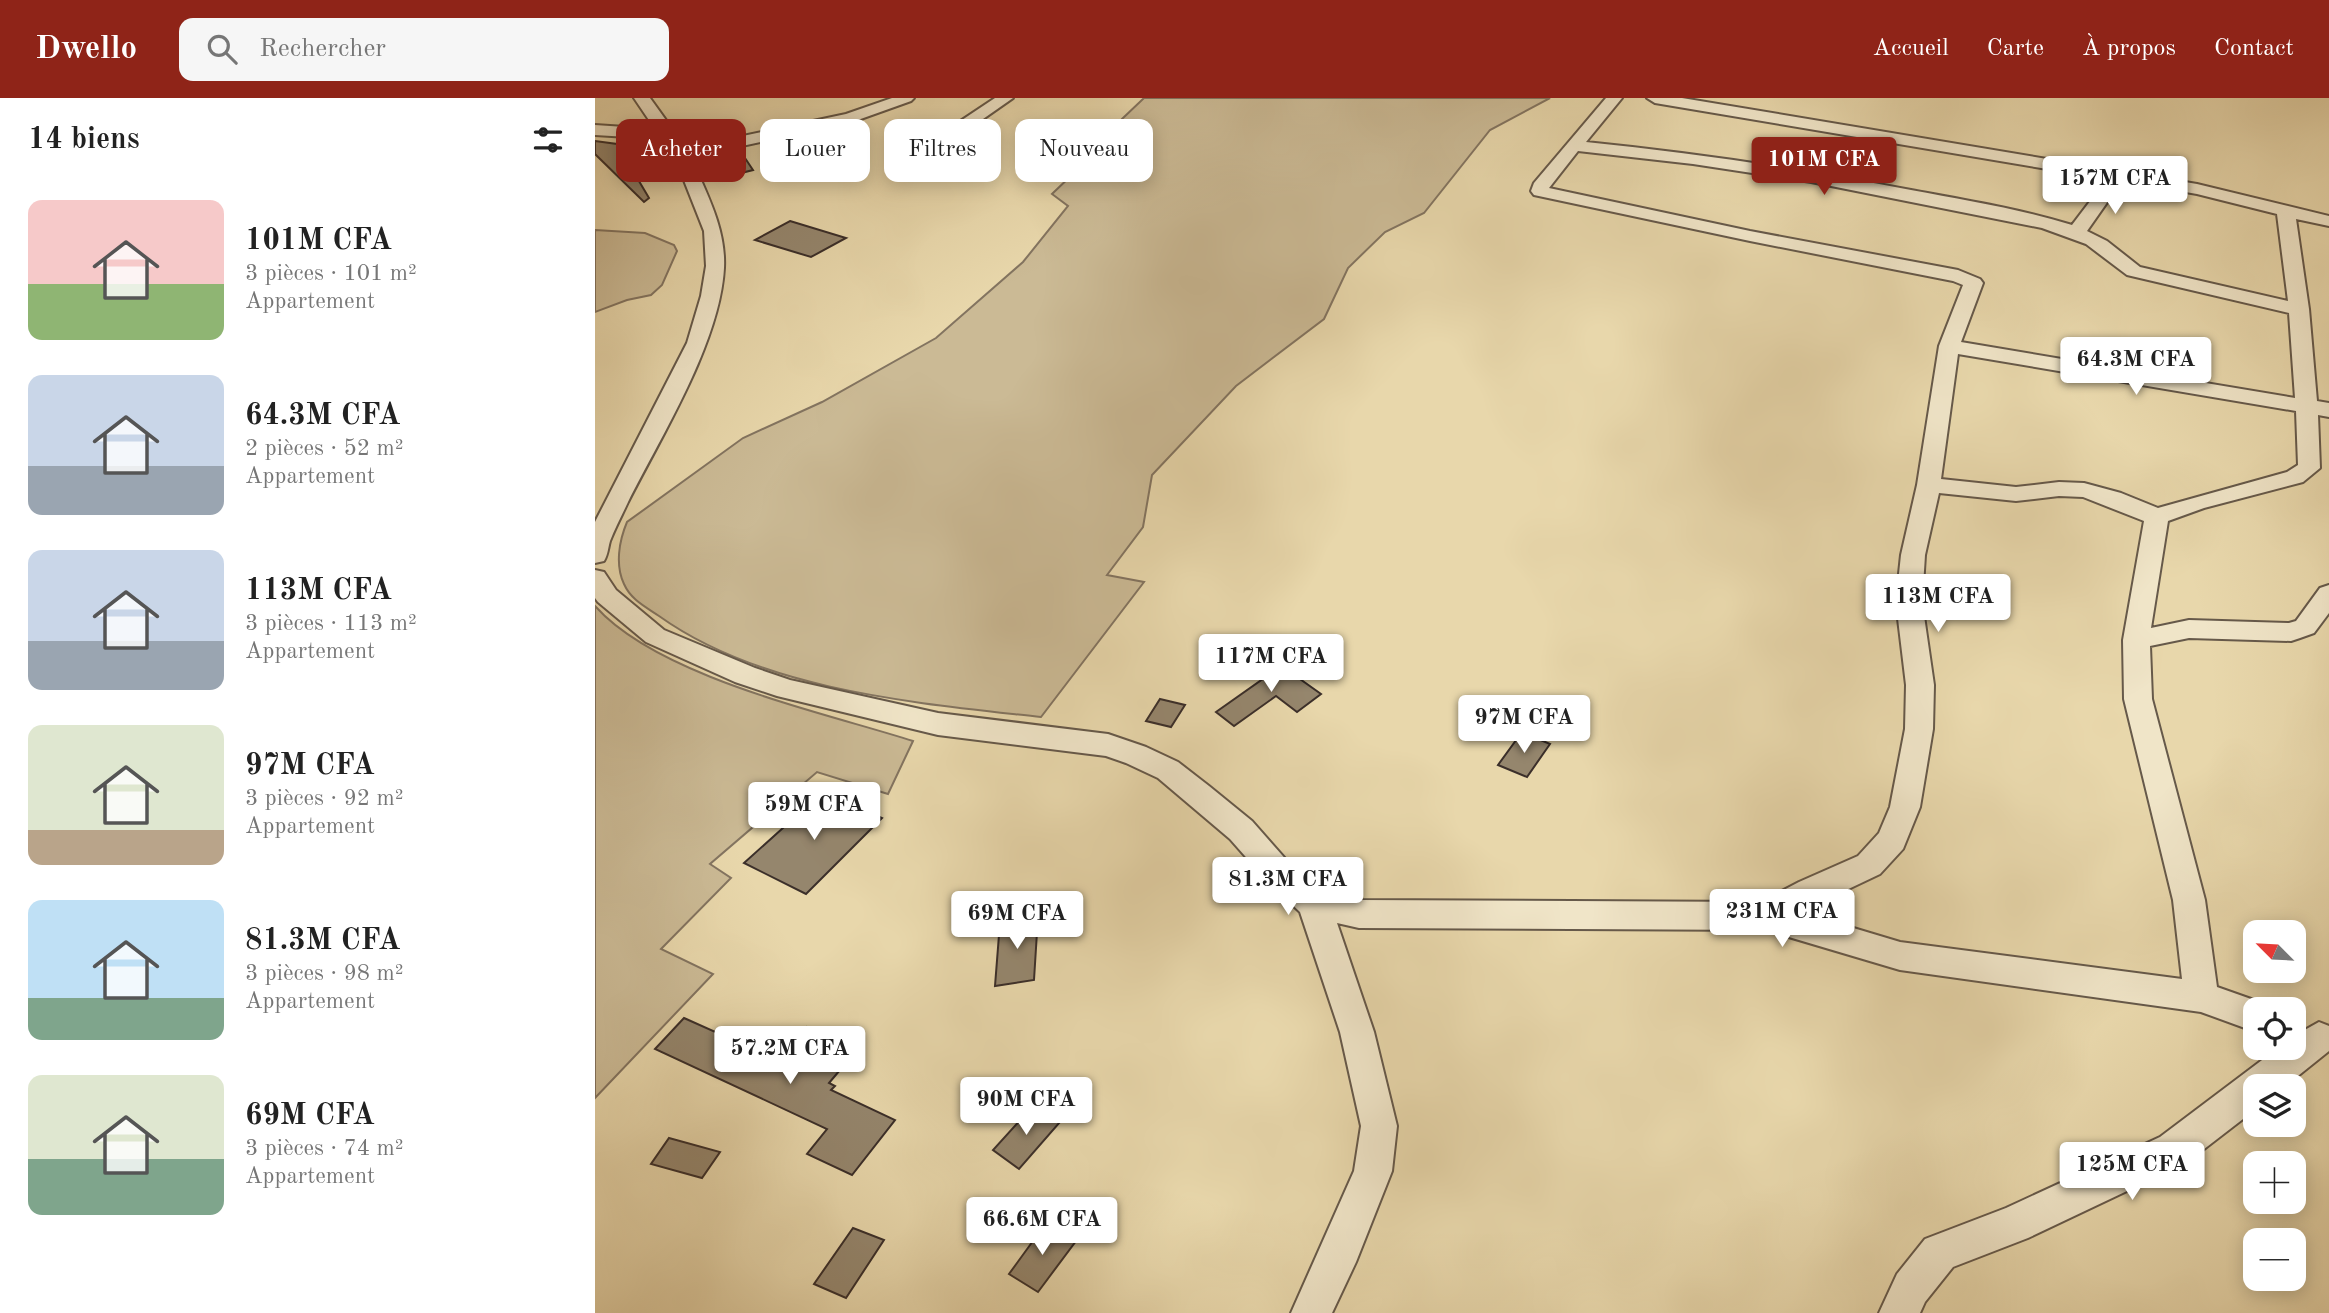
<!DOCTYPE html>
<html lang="fr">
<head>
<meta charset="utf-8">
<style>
	:root { --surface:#fff; --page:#f6f6f6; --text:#222; --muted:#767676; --accent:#8f2418 }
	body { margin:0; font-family:"Old Standard TT",serif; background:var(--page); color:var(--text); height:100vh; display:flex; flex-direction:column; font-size:26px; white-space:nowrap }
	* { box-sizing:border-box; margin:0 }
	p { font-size:23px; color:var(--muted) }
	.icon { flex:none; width:38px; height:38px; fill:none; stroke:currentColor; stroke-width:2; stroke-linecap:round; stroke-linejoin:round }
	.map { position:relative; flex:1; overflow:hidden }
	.drawer { display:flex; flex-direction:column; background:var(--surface); width:595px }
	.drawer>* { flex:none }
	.hud { position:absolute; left:21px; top:21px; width:665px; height:63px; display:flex; gap:14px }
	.needle { width:46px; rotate:294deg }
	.buttons { position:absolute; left:1648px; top:822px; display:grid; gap:14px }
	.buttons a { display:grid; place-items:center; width:63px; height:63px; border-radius:14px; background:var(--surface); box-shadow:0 4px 18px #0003; font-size:35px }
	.price { position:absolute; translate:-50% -60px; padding:0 16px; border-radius:7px; background:#fff; color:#222; font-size:23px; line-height:46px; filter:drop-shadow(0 2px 4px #0008) }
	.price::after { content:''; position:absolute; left:50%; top:42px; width:21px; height:16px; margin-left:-10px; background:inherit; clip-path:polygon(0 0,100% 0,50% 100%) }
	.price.selected { background:var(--accent); color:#fff }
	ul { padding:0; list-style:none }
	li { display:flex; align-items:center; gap:21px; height:175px; padding:0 28px }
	li span { display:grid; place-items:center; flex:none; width:196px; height:140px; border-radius:14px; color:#555 }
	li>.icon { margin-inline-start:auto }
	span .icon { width:84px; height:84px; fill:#fffc; stroke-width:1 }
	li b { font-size:30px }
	h2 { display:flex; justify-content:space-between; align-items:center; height:84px; padding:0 28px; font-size:30px }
	.tag { padding:0 24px; border-radius:14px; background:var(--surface); box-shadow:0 4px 18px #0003; font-size:24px; line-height:63px }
	.tag.selected { background:var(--accent); color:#fff }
	header { display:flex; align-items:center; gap:42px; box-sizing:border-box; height:98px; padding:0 35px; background:var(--accent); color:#fff }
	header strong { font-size:33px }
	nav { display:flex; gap:38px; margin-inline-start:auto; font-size:24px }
	.search { width:490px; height:63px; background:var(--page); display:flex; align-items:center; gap:18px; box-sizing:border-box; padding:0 24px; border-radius:14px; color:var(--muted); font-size:26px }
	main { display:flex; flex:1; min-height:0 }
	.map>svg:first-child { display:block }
	.green { fill:#cbba95; stroke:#837460; stroke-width:2 }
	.building { fill:#95866d; stroke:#3b2f2a; stroke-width:2 }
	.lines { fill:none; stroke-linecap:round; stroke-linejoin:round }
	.minor-casing { stroke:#66594a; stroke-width:4 }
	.minor { fill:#f0e5c8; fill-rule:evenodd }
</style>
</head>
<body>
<header>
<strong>Dwello</strong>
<div class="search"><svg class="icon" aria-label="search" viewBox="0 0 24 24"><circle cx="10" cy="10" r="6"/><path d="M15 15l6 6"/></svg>Rechercher</div>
<nav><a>Accueil</a><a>Carte</a><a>À propos</a><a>Contact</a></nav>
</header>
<main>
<section class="drawer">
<h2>14 biens<svg class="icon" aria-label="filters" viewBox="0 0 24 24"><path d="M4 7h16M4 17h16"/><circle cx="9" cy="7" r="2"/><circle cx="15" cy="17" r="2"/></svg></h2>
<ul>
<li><span style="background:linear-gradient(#f6c9c9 60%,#8fb573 0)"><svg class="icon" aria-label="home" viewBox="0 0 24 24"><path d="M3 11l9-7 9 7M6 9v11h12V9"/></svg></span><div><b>101M CFA</b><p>3 pièces · 101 m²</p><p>Appartement</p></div></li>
<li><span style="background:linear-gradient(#c9d6e8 65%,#9aa5b1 0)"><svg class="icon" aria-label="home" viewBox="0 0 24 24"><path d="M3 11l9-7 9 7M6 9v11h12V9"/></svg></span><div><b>64.3M CFA</b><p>2 pièces · 52 m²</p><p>Appartement</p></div></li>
<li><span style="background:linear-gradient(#c9d6e8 65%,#9aa5b1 0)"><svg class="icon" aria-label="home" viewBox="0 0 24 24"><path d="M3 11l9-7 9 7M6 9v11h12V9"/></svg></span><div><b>113M CFA</b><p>3 pièces · 113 m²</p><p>Appartement</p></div></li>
<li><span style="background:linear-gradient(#dfe7d0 75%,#b9a48a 0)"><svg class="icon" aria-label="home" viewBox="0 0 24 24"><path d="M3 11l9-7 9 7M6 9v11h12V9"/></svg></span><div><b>97M CFA</b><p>3 pièces · 92 m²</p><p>Appartement</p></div></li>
<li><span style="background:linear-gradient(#bfe0f5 70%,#7fa58c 0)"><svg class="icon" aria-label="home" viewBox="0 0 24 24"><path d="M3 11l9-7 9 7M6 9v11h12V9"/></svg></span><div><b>81.3M CFA</b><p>3 pièces · 98 m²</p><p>Appartement</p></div></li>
<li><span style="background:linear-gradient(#dfe7d0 60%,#7fa58c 0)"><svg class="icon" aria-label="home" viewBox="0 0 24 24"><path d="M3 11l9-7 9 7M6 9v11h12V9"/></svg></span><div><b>69M CFA</b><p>3 pièces · 74 m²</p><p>Appartement</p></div></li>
</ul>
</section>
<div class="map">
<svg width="1734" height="1215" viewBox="0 0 1734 1215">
	<rect width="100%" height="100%" fill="#e8d7ab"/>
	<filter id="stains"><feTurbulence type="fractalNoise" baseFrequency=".00286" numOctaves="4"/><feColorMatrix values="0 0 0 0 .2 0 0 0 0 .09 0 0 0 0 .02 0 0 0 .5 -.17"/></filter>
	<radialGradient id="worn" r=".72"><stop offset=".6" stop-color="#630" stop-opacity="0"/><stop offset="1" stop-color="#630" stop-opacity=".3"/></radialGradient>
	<g class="green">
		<path d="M549,0h406l-60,32 -66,83 -39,19 -37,36 -24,51 -88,67 -84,89 -9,52 -36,48 37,7 -103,135c-125,-14 -277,-26 -382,-101 -13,-9 -28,-16 -35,-32 -9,-19 -5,-43 3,-62l116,-84 79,-36 114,-64 87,-76 45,-56 -16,-12 46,-44 24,-31z"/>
		<path d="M0,132l50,3 29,12 3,6 -15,34 -11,10 -24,5 -32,12z"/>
		<path d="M0,508c63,71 227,106 318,135l-25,53 -71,-22 -107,92 21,14 -70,71 52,25 -118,124z"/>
	</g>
	<g class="building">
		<path d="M0,43l22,3 32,54 -5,4 -49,-48z"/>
		<path d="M146,54l12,18 -24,6 -12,-18z"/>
		<path d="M195,123l56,17 -35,19 -56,-17z"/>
		<path d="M692,564l19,13 -6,4 21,15 -24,18 -21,-16 -42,30 -18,-14z"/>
		<path d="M565,601l25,6 -14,22 -25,-6z"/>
		<path d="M927,634l28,12 -23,33 -29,-12z"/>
		<path d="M229,693l58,27 -76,76 -62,-31z"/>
		<path d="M443,818l-4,64 -39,6 5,-64z"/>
		<path d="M89,920l94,42 29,-33 49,24 -27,32 6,3 -4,4 64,30 -43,55 -45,-21 20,-25 -172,-80z"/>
		<path d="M439,1007l26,17 -41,47 -26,-19z"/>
		<path d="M74,1040l51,14 -18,26 -51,-14z"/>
		<path d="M451,1125l30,18 -38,51 -29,-18z"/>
		<path d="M258,1130l31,12 -38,58 -32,-14z"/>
	</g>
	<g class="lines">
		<defs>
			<g id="minor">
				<path d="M39,0h16l36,50 160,-34 46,-16h22l-3,3 -56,20 -40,46h-12l-2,-3 33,-38 -143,31c15,36 35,71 33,111 -4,74 -62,167 -96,234 -6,13 -13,26 -18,39 -2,7 -2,13 -6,20l-9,2v-41l92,-179 14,-47 5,-30 -2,-35 -30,-76 -13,-16 -66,-4v-10l60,4z"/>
				<path d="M400,0h18l-60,42h-12l-2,-3 2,-3z"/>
				<path d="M1011,0h16l-36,44c109,11 217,27 325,48 54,10 109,19 161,35l35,-46 -452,-76 -8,-5h35l515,86 132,32v10l-33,-7 13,90 8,92 12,2v14l-11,-2 2,53 -17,14 -99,26 -36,13 -17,107 38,-8 100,3 7,-2 24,-33 9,-3v28l-15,20 -14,5 -9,3 -102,-3 -39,8 2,53 53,201 12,87 51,18 2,5h-14v22l-55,-20 -301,-42 -135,-40 -406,-2 -22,-5 37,109 23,94 -5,45 -36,91 -24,51h-41l63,-142 7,-45 -21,-94 -40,-120 -33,-31 -37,-42 -72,-61 -32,-15 -20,-7 -168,-21 -161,-39 -42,-14 -89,-40 -48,-40 -3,-4v-28l9,2 12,18 48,40 91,38 35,12 148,33 170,21 38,13 32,15 31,24 43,35 37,42 34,29 36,8 402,2 38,-20 59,-26 21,-23 11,-26 15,-78 1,-44 -10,-83 5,-47 16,-70 22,-139 24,-61 -10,-4 -203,-40 -216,-46 -3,-4 3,-8zM983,53l115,13 118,18 231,46 44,16 41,31 162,38 6,85 -334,-56 22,-59 -3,-4 -22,-9 -208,-39 -201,-43zM1527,83l75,13 80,20 11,87 -148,-34 -33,-26 -20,-10zM1363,256l338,57 2,54 -11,7 -129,36 -37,-15 -37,-10 -25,-1 -43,5 -75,-8zM1344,395l77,8 43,-5 24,1 61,24 -21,119 1,59 49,201 9,79 -282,-37 -100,-30 80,-38 23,-25 17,-42 13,-78 1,-44 -12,-83 3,-47z"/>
				<path d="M1724,924l10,4v25l-45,36h-28v22l-70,54 -158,75 -75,29 -28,35 -5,11h-41l18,-39 28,-35 81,-31 154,-71 118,-89h16v-12z"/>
			</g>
		</defs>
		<use href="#minor" class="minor-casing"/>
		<use href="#minor" class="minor"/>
	</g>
	<rect width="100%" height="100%" filter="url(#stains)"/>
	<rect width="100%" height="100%" fill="url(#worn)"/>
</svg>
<div class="buttons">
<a><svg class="needle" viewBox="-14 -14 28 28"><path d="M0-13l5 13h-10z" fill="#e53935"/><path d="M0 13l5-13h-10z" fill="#767676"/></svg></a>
<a><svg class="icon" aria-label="locate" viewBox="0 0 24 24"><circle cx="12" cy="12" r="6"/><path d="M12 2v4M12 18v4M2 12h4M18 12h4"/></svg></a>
<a><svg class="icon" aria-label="layers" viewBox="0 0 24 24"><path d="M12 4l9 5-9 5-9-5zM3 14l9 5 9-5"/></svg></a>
<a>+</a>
<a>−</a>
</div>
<b class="price selected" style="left:1229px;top:99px">101M CFA</b>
<b class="price" style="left:1520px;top:118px">157M CFA</b>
<b class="price" style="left:1541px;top:299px">64.3M CFA</b>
<b class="price" style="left:1343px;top:536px">113M CFA</b>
<b class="price" style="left:676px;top:596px">117M CFA</b>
<b class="price" style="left:929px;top:657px">97M CFA</b>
<b class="price" style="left:219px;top:744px">59M CFA</b>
<b class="price" style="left:693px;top:819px">81.3M CFA</b>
<b class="price" style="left:1187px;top:851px">231M CFA</b>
<b class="price" style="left:422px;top:853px">69M CFA</b>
<b class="price" style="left:195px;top:988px">57.2M CFA</b>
<b class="price" style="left:431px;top:1039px">90M CFA</b>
<b class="price" style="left:1537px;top:1104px">125M CFA</b>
<b class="price" style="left:447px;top:1159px">66.6M CFA</b>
<div class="hud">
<a class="tag selected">Acheter</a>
<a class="tag">Louer</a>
<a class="tag">Filtres</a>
<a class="tag">Nouveau</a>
</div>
</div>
</main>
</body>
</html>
